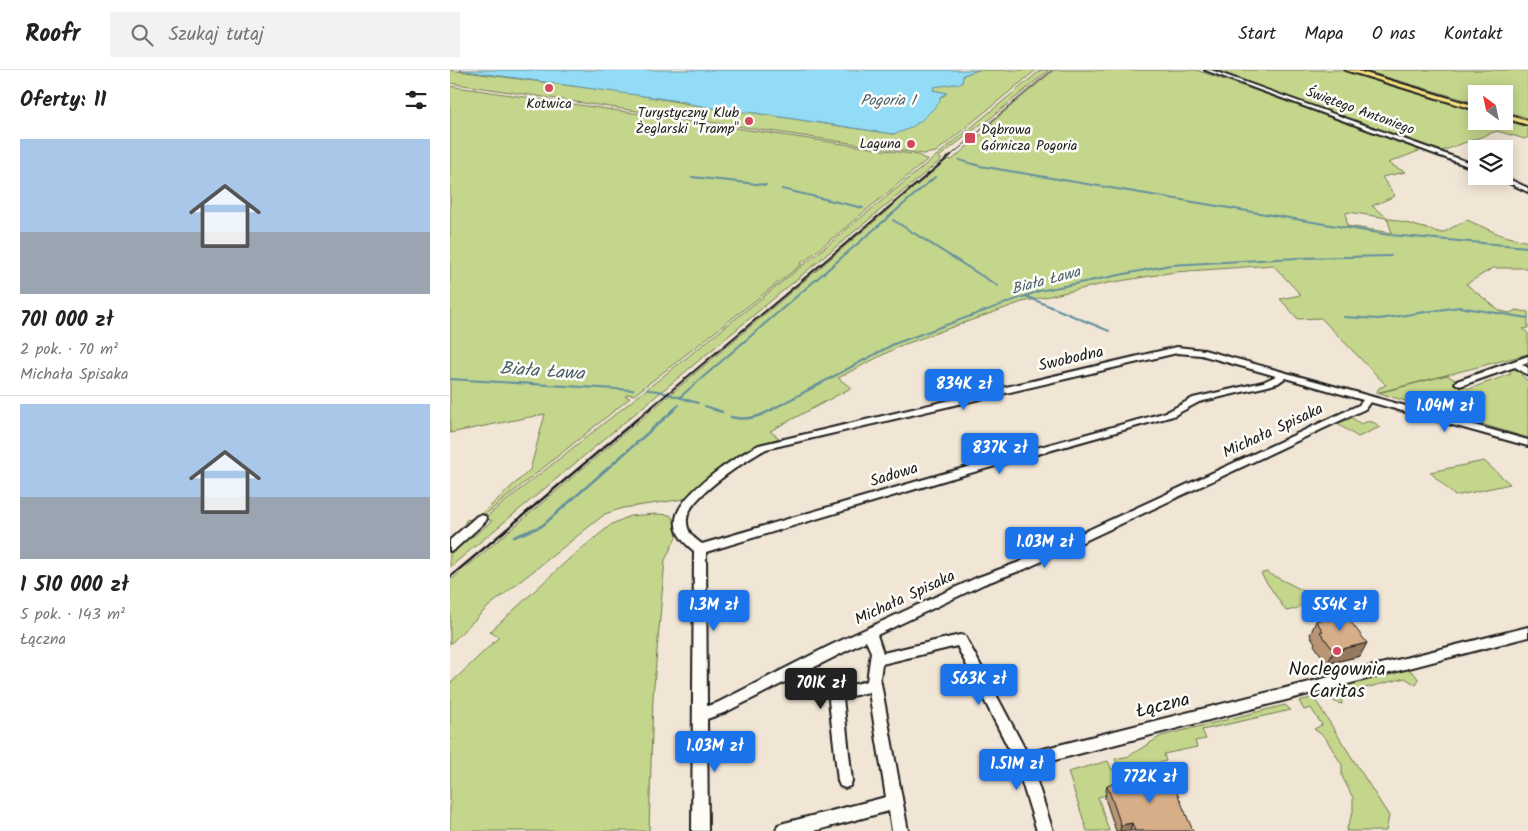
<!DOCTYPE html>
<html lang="pl">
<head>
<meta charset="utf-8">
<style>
	:root { --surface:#fff; --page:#f2f2f2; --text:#222; --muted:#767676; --line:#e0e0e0; --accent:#1a73e8 }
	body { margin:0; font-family:Kalam,sans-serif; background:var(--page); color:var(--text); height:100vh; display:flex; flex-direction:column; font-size:19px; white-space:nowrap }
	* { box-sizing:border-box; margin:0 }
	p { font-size:16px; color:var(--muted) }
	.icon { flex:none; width:28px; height:28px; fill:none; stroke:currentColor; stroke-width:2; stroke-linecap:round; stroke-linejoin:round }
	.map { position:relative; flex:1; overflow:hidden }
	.drawer { display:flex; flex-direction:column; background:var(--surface); width:450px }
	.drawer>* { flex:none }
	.needle { width:32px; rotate:327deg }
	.fabs { position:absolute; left:1018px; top:15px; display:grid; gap:10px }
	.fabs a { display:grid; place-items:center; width:45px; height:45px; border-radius:0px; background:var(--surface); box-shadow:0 2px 12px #0003; font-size:25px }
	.price { position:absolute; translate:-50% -42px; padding:0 11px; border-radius:5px; background:var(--accent); color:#fff; font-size:16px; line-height:32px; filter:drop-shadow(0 1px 2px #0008) }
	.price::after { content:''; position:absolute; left:50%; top:30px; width:15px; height:11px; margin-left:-8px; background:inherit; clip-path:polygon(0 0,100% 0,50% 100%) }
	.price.active { background:#222; color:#fff }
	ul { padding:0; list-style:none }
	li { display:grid; align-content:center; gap:10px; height:265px; padding:0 20px }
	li+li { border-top:1px solid var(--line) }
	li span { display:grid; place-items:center; height:155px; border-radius:0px; color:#555 }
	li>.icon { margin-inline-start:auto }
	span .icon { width:90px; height:90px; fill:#fffc; stroke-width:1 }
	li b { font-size:21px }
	h2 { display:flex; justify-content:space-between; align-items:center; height:60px; padding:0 20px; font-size:21px }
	header { display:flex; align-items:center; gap:30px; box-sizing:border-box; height:70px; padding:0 25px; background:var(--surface); border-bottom:1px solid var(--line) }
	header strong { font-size:24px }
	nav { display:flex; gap:28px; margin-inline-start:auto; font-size:18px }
	.search { width:350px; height:45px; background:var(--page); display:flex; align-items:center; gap:12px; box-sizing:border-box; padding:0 18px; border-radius:0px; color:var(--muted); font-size:19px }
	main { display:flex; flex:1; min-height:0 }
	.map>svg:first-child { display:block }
	.green { fill:#c4d68b; stroke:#707954; fill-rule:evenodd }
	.water { fill:#93dcf5; stroke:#638f9e }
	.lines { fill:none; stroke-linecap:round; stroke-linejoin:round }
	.stream-far1 { stroke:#638f9e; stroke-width:2 }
	.stream { stroke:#638f9e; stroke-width:2.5 }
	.minor-casing { stroke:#1c1c1c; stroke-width:4 }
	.highway-casing { stroke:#1c1c1c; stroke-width:4 }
	.minor { fill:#fdfcf7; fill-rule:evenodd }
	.highway { fill:#f7e281; fill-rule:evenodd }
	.rail-far2 { stroke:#1c1c1c; stroke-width:1 }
	.rail-far1 { stroke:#1c1c1c; stroke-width:2 }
	.rail { stroke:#1c1c1c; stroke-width:2.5 }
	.wall { fill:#b89674; stroke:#1c1c1c }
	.shaded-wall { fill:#967a5e; stroke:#1c1c1c }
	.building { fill:#d6ae87; stroke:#1c1c1c }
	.poi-dot { fill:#d1495b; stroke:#fdfcf7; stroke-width:2 }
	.labels { text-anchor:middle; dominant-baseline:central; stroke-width:5; stroke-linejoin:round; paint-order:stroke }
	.far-poi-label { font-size:14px; fill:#1c1c1c; stroke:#fdfcf7; text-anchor:end }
	.far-street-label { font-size:14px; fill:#1c1c1c; stroke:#fdfcf7 }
	.far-water-label { font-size:15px; font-style:italic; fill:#465f68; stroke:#fdfcf7 }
	.street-label { font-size:16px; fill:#1c1c1c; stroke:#fdfcf7 }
	.water-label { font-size:18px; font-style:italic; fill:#465f68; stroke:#fdfcf7 }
	.near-poi-label { font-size:19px; fill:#1c1c1c; stroke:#fdfcf7 }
	.near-street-label { font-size:19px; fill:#1c1c1c; stroke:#fdfcf7 }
</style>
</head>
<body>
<header>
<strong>Roofr</strong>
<div class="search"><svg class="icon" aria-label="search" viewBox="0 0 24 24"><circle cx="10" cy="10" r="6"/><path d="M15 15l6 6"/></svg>Szukaj tutaj</div>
<nav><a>Start</a><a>Mapa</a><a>O nas</a><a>Kontakt</a></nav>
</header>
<main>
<section class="drawer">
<h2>Oferty: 11<svg class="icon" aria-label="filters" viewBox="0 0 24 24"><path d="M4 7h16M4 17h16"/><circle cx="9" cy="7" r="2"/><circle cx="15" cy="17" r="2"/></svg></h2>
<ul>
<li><span style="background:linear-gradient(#a9c7e8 60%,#9aa5b1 0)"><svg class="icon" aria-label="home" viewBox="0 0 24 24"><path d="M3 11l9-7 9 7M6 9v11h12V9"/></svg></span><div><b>701 000 zł</b><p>2 pok. · 70 m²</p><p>Michała Spisaka</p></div></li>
<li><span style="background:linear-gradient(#a9c7e8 60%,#9aa5b1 0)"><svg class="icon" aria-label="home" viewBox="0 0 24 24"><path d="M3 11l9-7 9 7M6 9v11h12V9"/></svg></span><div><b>1 510 000 zł</b><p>5 pok. · 143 m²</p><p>Łączna</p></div></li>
</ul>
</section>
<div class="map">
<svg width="1078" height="761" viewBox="0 0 1078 761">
	<rect width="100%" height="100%" fill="#f1e5d5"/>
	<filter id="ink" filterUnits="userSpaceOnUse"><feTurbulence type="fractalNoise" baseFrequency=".02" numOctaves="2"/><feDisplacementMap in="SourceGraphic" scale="10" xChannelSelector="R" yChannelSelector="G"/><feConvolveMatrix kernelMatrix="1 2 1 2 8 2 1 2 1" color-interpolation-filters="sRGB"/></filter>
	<g filter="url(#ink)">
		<g class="green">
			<path d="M0,0l177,23 108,19h13l145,22 36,-22 11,-15 5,-2 1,-2 -13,-3 2,-4 27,-3 1,-8 15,-5h58l-100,82 -13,2 -473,-71z"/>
			<path d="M591,0h8l-63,52h-2l-45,35v2h3l-492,408v-16l17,-15h7l18,-15 -7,-3 12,-10 310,-246z"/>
			<path d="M604,0h142l228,79 -36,14 17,9 -23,5 13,19 -23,10 16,12 54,15 25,-13 34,15 27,7v26h-35l-27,16 34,27 10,2 6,-3 12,2v16l-5,1 5,4v21l-152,39 3,-5 7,-3 -65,-67 -23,1 -18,-20 21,-4 -28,-30 -98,7 -67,11 -86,19 -122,44 -62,32 13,10 -81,43 9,7 -24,8 -71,53 -61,9 -18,6 -117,93 -38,37v-63l498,-422 4,1 41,-36 -2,-1zM898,142l39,6 5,15 -45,-7 -1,-13z"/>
			<path d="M760,0h132l134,40v11h28v-3l24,7v12l-3,2 -28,-8 -55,20z"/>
			<path d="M911,0h167v48l-24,-7v-17h-28v9z"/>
			<path d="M0,16l468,69 9,5 -122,101h-2l-3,2 2,1 -168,131 -6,-1 -3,2 5,2 -169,136 5,-14 11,-2 53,-48 15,-56 -95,19z"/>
			<path d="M1065,297l11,6 -5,2 7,6v57l-149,-45 68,-18 22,14 42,-15 -5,-4z"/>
			<path d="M902,348l9,6c8,-4 12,-3 19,3l-22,10 -19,-12v-2z"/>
			<path d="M1034,391l26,23 -55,12 -25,-24z"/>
			<path d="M206,444l14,1 6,7 1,13 -12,25 -12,137 -4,134h-199v-147l49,-47 -9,-5 80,-74 42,-34 18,-8z"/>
			<path d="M816,502l38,19 3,9 -11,9 -10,2 -25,-37z"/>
			<path d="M952,600c8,-1 13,3 16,9l-2,6 -11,-7 -64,16 1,10c-8,-1 -14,-6 -13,-14l3,-2z"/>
			<path d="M861,628l5,3 73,115 -3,15h-40l7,-19v-14l-11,-22v-11l-17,-28 -11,-8 8,-4 -11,-17 -7,2 -5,-9z"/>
			<path d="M835,635l6,5 -89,20 4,9 -11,2 2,6 -33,7 2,7 -12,3 7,18 -63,15 11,34h-22l-19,-59 40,-11 4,9 7,-2 -4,-9 14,-3 32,-20z"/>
		</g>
		<path class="water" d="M9,0h519l-15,5 -1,8 -28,4 -1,3 14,3 -7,4v4c-14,16 -26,29 -47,33l-145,-22h-13l-45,-8 -4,-2z"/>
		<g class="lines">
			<g class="stream-far1">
				<path d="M509,90l21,6 410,69 138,12"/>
				<path d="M242,107l74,8"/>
				<path d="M332,119l81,19"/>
				<path d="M443,150l105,66"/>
				<path d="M575,226l84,35"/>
				<path d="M894,247l35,2 80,-12 69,11"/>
				<path d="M0,309l183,11"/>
				<path d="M198,320l10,1 40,12"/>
				<path d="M230,327l255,-220"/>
				<path d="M255,336l12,4"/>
				<path d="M223,340l6,-5"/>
				<path d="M321,340l123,-66 145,-53 131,-26 128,-7 93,-2"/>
			</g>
			<g class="stream">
				<path d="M263,339l9,3"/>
				<path d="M281,347c16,4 28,0 42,-8"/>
				<path d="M64,467l28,-11 133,-117"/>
			</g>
			<defs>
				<g id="minor">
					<path d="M755,0h6l265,95v4z"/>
					<path d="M1044,106h8l26,12v4z"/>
					<path d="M727,277l27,3 324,90v6l-158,-44 -5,7 -340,160 -41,15 -107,51 6,18 77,-18 5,1 62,117 501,-126v10l-496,129 21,65h-16l-21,-68 -59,-117 -75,18 -2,14 28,153h-16l-3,-20 -75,20h-38l2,-6 6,-2 102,-26 -17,-105 -26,6 9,83 -2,5 -5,2 -5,-2 -2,-5 -9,-81 4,-10 34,-9 4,-29 -5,-11 -140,71 -19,7 1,112h-16l2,-280c-10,-8 -20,-18 -18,-32 3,-26 62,-64 83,-74zM727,283l24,2 75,21 -13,6 -70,16 -26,14 -225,62 -240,70c-9,-6 -16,-13 -15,-25 1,-22 61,-60 79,-70zM835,308l78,22 -4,5 -342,158 -41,15 -147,68 -112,57 -10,3 -1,-154 243,-73 224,-63 26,-14 69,-16 10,-3z"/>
					<path d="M1078,286v6l-6,2 6,4v7l-13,-8 -52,18 -3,1 -5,-3 2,-2z"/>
					<path d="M31,445l4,1 2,3 -2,3 -31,28 -4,1v-11l27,-24z"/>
				</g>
				<g id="highway">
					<path d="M895,0h10l121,36v4z"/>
					<path d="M1054,44l24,7v4l-24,-7z"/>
				</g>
			</defs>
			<use href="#minor" class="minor-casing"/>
			<use href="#highway" class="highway-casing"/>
			<use href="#minor" class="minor"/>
			<use href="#highway" class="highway"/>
			<path class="rail-far2" d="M499,87l103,-87"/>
			<path class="rail-far1" d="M198,340l303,-255"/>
			<path class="rail" d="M0,507l199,-168"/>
		</g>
		<g class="wall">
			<path d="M866,551l44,35 -33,8 -13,-19 1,-2 -5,-8z"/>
			<path d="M657,715l86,46h-77l-11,-33z"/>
		</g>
		<g class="shaded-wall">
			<path d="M917,573l-7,13 -33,8 7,-13z"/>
			<path d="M682,753l-2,8h-10l1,-6z"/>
		</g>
		<g class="building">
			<path d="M894,543l23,30 -33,8 -14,-19 3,-1 -7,-10z"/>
			<path d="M718,701l25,60h-58l-3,-8 -11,2 -14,-40z"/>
		</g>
	</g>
	<g class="poi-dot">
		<circle cx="99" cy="18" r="5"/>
		<circle cx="299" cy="51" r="5"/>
		<rect x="514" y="62" width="12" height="12" rx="2.5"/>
		<circle cx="461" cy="74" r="5"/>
		<circle cx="887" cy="581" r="5"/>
	</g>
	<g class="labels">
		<g class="far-poi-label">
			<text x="99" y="34" text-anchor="middle">Kotwica</text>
			<text x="289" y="43">Turystyczny Klub<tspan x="289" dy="16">Żeglarski "Tramp"</tspan></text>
			<text x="531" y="60" text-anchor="start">Dąbrowa<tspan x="531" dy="16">Górnicza Pogoria</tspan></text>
			<text x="451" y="74">Laguna</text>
		</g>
		<g class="far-street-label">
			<text transform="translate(910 41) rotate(20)">Świętego Antoniego</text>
		</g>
		<g class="far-water-label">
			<text x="438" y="31">Pogoria 1</text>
			<text transform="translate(596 211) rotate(-15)">Biała Ława</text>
		</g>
		<g class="street-label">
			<text transform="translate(621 289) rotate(-13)">Swobodna</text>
			<text transform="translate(823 361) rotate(-25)">Michała Spisaka</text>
			<text transform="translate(444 405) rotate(-17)">Sadowa</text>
			<text transform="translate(455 528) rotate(-25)">Michała Spisaka</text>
		</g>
		<g class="water-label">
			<text transform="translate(92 302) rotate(4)">Biała Ława</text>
		</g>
		<g class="near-poi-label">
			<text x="887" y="600">Noclegownia<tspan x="887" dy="22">Caritas</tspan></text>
		</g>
		<g class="near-street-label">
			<text transform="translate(713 636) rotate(-14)">Łączna</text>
		</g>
	</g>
</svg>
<div class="fabs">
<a><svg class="needle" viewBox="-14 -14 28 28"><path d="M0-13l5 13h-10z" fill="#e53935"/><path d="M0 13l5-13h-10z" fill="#767676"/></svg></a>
<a><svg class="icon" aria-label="layers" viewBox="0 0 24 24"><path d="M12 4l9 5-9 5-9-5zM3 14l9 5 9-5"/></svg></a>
</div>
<b class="price" style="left:514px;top:341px">834K zł</b>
<b class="price" style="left:995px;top:363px">1.04M zł</b>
<b class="price" style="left:550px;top:405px">837K zł</b>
<b class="price" style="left:595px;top:499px">1.03M zł</b>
<b class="price" style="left:264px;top:562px">1.3M zł</b>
<b class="price" style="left:890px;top:562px">554K zł</b>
<b class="price" style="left:529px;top:636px">563K zł</b>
<b class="price active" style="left:371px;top:640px">701K zł</b>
<b class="price" style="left:265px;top:703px">1.03M zł</b>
<b class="price" style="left:567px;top:721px">1.51M zł</b>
<b class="price" style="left:700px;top:734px">772K zł</b>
</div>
</main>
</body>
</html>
